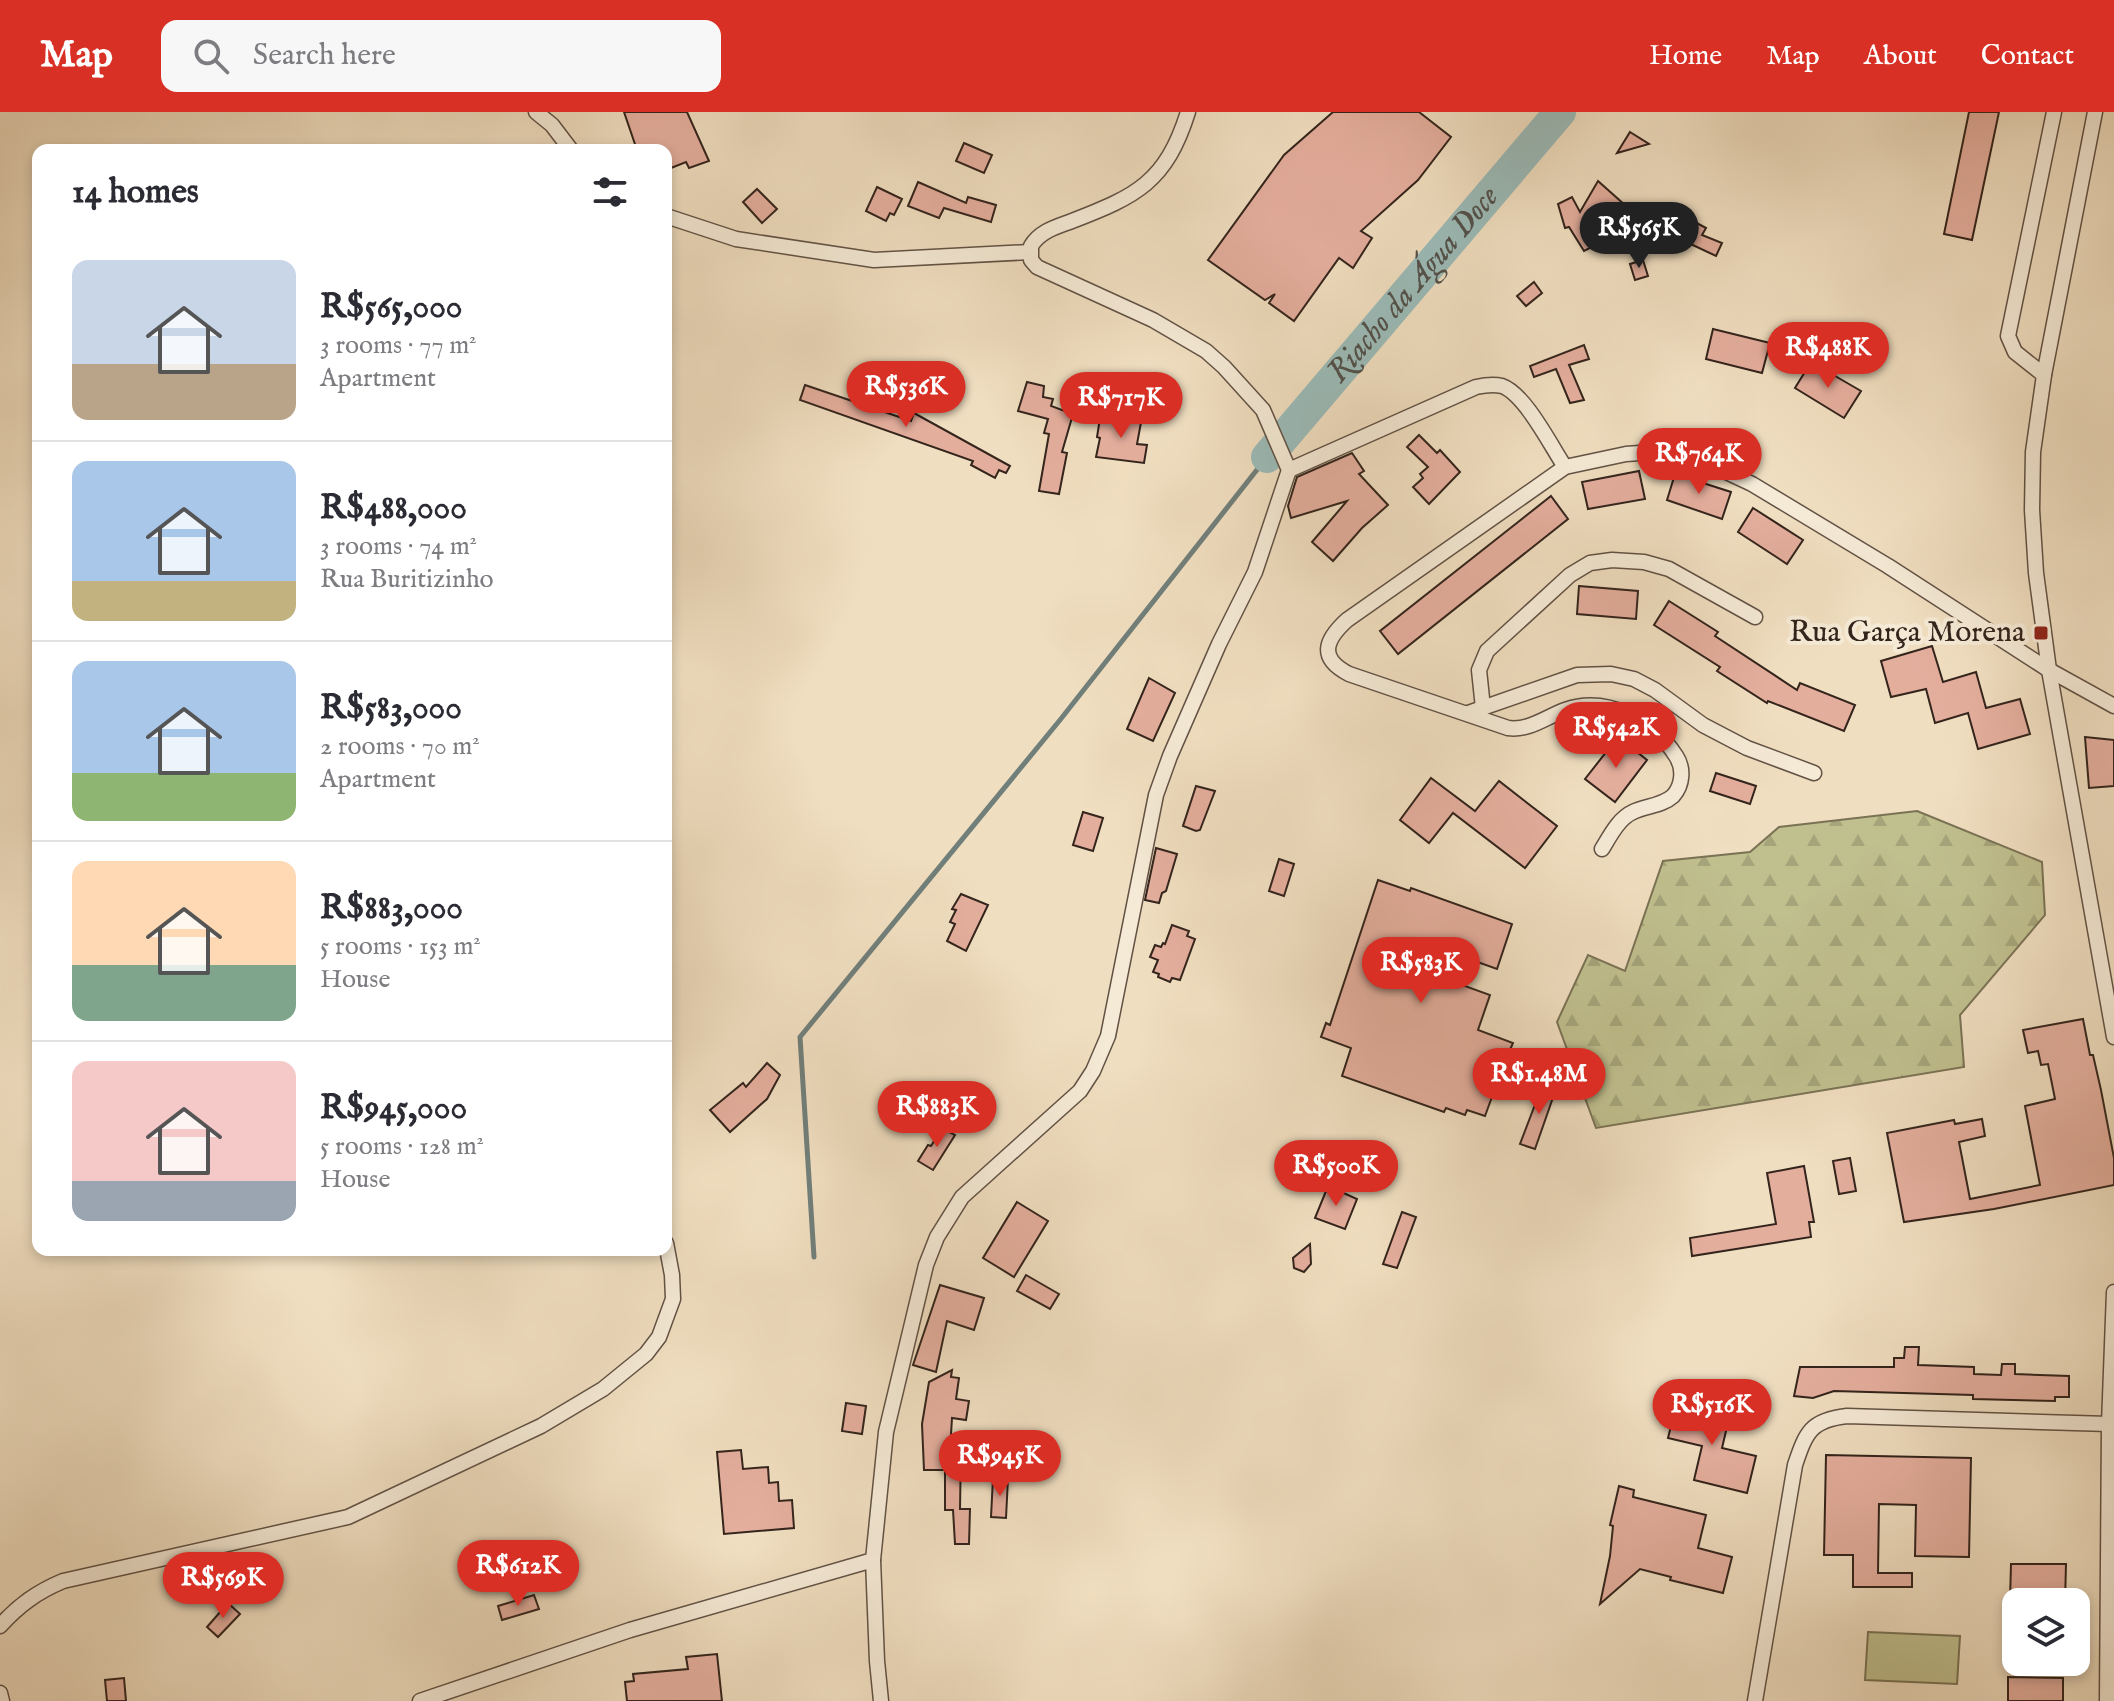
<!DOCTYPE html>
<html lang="en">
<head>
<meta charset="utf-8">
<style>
	:root { --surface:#fff; --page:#f7f7f7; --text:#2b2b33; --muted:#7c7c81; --line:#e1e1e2; --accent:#d93025 }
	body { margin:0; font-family:"IM FELL English",serif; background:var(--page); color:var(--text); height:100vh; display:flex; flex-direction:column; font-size:30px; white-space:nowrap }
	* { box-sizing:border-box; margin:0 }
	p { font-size:26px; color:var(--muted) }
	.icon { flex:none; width:44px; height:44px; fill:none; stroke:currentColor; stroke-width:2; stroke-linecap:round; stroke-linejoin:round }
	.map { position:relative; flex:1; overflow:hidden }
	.drawer { position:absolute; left:32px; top:32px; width:640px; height:1112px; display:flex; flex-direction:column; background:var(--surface); border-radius:16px; box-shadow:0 4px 12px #0003 }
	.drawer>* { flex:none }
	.controls { position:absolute; left:2002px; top:1476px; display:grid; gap:16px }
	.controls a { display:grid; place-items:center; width:88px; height:88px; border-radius:16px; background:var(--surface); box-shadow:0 4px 12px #0003; font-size:40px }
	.price { position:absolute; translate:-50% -68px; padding:0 18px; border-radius:28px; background:var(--accent); color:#fff; font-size:26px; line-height:52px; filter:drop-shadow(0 2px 4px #0008) }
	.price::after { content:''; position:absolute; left:50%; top:48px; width:24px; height:18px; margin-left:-12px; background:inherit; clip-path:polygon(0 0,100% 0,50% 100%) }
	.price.current { background:#222; color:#fff }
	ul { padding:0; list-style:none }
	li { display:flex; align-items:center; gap:24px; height:200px; padding:0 40px }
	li+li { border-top:2px solid var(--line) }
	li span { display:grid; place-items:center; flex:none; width:224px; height:160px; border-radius:16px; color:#555 }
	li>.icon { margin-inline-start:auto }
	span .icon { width:96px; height:96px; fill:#fffc; stroke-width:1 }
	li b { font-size:34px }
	h2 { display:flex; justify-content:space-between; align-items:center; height:96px; padding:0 40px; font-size:34px }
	header { display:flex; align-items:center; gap:48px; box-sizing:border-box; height:112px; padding:0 40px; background:var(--accent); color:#fff }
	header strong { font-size:38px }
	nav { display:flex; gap:44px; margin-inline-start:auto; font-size:28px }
	.search { width:560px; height:72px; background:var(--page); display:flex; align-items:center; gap:20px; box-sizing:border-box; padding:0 28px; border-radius:16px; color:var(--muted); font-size:30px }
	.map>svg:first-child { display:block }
	.forest { fill:url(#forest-firs); stroke:#7a7255; stroke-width:2 }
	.pitch { fill:#c0bf8e; stroke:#7a7255; stroke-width:2 }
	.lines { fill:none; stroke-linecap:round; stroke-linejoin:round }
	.stream { stroke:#717f7a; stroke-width:5 }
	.river { stroke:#9bbbb8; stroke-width:32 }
	.building { fill:#e4ae9d; stroke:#33241c; stroke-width:2 }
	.street-casing { stroke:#625245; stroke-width:17 }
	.street { stroke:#f5ead6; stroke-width:14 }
	.poi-dot { fill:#8f2418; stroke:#f5ead6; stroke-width:3 }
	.labels { text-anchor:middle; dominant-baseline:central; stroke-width:8; stroke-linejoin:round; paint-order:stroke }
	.poi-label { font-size:30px; fill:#33241c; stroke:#f5ead6; text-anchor:end }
	.water-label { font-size:32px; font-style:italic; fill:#52514b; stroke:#f5ead6 }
</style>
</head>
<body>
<header>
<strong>Map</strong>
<div class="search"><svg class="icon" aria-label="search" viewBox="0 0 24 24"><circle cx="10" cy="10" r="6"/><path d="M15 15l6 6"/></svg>Search here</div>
<nav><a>Home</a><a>Map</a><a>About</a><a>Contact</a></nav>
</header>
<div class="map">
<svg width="2114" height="1589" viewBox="0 0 2114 1589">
	<defs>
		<pattern id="forest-firs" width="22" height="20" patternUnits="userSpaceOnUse" patternTransform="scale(2)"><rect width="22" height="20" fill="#c0bf8e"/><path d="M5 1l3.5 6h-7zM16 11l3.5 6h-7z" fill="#a5a47a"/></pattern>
	</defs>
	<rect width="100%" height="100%" fill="#f0dec0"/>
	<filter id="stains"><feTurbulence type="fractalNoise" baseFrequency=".0025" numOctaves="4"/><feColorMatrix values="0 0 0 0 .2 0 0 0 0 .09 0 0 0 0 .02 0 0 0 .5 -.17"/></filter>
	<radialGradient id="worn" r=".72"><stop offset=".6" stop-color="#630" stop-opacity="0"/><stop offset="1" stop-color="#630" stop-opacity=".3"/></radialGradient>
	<path class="forest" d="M1917,699l125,51 3,53 -85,100 4,52 -368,61 -39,-106 31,-67 37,16 38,-110 87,-9 29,-25z"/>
	<path class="pitch" d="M1868,1520l92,4 -3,48 -92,-4z"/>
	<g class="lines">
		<path class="stream" d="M814,1145l-14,-220 260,-317 207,-263"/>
		<path class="river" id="s1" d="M1267,345l293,-345"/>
	</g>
	<g class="building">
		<path d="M624,0h63l22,49 -20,7 -3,-6 -20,8v-20h-29z"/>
		<path d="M1333,0h86l32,25 -33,43 -57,51 11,7 -19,30 -14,-10 -45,63 -25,-18 6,-9 -10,6 -57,-40 76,-105z"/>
		<path d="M1969,0h30l-27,128 -28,-6z"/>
		<path d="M1630,20l19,12 -32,9z"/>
		<path d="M964,31l28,12 -8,18 -28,-12z"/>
		<path d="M1598,69l28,25 -15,21 -18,10 3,8 -12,6 -15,-24 -4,1 -7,-24 14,-7 8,15z"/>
		<path d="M918,70l48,21 2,-6 28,8 -5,17 -47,-14 -5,10 -31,-12z"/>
		<path d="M877,75l25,12 -8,16 -4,-2 -4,8 -20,-10z"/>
		<path d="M757,77l20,20 -15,14 -19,-21z"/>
		<path d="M1691,108l15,8 -4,7 20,8 -6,13 -36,-17z"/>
		<path d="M1643,148l5,16 -13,4 -5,-16z"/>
		<path d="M1534,170l8,11 -16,13 -9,-10z"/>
		<path d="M1713,217l57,14 -8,30 -56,-14z"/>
		<path d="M1584,233l5,14 -20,6 15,35 -14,3 -14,-34 -22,8 -4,-11z"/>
		<path d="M1811,250l50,29 -17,27 -49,-30z"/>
		<path d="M1027,270l17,4 -1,11 10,2 -2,7 22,8 -11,38 5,1 -8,41 -20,-3 10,-57 -5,-1 4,-14 -30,-8z"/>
		<path d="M805,273l106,36 3,-8 96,53 -4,7 -7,-3 -4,8 -24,-13 2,-4 -173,-61z"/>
		<path d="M1124,302l18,3 -5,27 10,1 -3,18 -48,-6 4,-19 -3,-1 3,-19 23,3z"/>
		<path d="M1419,323l18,18 3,-3 20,22 -31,32 -16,-17 10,-9 -3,-4 8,-7 -21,-20z"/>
		<path d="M1352,341l12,18 -5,3 29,31 -26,23 -29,33 -21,-19 35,-41 -56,17 -3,-12 9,-29z"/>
		<path d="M1639,359l6,28 -57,10 -6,-27z"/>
		<path d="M1675,362l56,18 -9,27 -55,-19z"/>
		<path d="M1551,384l17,23 -170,135 -18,-23z"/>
		<path d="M1753,396l50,32 -16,24 -49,-32z"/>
		<path d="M1579,474l59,5 -2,28 -59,-5z"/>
		<path d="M1669,489l49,31 -3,4 82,54 3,-7 55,22 -11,26 -76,-30 -1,2 -50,-32 3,-4 -66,-42z"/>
		<path d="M1932,534l11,36 33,-10 10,36 34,-9 10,35 -52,15 -10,-36 -33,10 -9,-34 -35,8 -10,-36z"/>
		<path d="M1149,566l26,15 -22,48 -26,-12z"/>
		<path d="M1618,625l29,23 -32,42 -30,-23z"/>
		<path d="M2085,625l29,3v46l-25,2z"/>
		<path d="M1716,661l40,13 -6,18 -40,-13z"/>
		<path d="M1431,666l44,33 24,-30 58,45 -32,42 -72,-55 -24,30 -29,-23z"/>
		<path d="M1196,674l19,5 -15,39 -4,1 -13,-5z"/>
		<path d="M1083,700l20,6 -10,33 -20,-6z"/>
		<path d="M1156,736l21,6 -11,37 -4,2 -3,10 -14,-3z"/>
		<path d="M1279,747l15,5 -10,32 -15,-5z"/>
		<path d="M1378,768l32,11 1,-3 101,36 -15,45 -84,-30 -9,25 86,31 -12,35 35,13 -4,9 8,3 -5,12 -8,-3 -19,52 -18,-6 -2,5 -19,-7 -2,4 -102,-36 9,-28 -30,-11 5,-14 4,2z"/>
		<path d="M961,782l27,11 -22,46 -19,-10 8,-17 -5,-2 6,-12 -4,-1z"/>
		<path d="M1172,813l17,6 -2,5 8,3 -15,41 -8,-2 -2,4 -12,-5 1,-3 -6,-2 5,-12 -8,-3 5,-12 6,2 2,-4 2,1z"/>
		<path d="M2083,907l7,36h3l8,35 13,68v27l-120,24 -90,13 -17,-89 67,-13 1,4 27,-5 3,17 -26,6 11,57 70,-14 -15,-79 30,-7 -7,-35 -7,1 -3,-14 -10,2 -5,-23z"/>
		<path d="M767,951l13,12 -13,24 -37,33 -20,-22 33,-27 3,4z"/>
		<path d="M1544,969l13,5 -22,63 -15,-5z"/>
		<path d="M942,1016l13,7 -22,35 -15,-9 10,-16 3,1z"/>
		<path d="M1850,1046l6,33 -17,3 -6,-33z"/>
		<path d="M1804,1054l10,56h-5l2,15 -119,19 -2,-18 86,-14 -9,-51z"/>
		<path d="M1328,1074l29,13 -12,30 -30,-11z"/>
		<path d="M1017,1090l31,19 -34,56 -31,-19z"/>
		<path d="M1402,1100l14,5 -19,51 -14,-4z"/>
		<path d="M1310,1132l1,20 -7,8 -10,-4 -1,-10z"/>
		<path d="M1026,1163l33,19 -9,15 -33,-18z"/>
		<path d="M940,1173l44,13 -10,32 -27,-9 -11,51 -23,-7z"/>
		<path d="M1905,1235h14l-1,18 56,2v7l27,1 1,-11h13v10l54,2v21h-14v4l-82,-2v-4l-139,-4 -21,7 -19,-2 6,-29h94v-9h10z"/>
		<path d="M952,1258l-1,7 8,1 -3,21 13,2 -3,19 -14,-2 -2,33h11l-1,58h10l-1,35h-14l-2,-34h-8v-40h-21l-2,-46 7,-42z"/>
		<path d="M1677,1290l53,12 -8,34 34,8 -9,37 -53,-13 8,-34 -34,-8z"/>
		<path d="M846,1291l20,3 -4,28 -20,-3z"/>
		<path d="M741,1338l2,19 25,-2 1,16 9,-1 1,19 13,-1 2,28 -70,6 -7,-82z"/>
		<path d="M1826,1343l145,3 -2,99 -54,-1 1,-51 -37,-1 -1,69h34v14h-59v-32h-29z"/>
		<path d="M993,1366h15l-2,40 -15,-1z"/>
		<path d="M1619,1374l15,4 -1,7 73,18 -8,33 34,9 -9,36 -53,-13 1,-3 -31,-8 -40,35 10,-48 3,-30 -3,-1z"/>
		<path d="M2011,1452h55l-1,38 -55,-1z"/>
		<path d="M534,1483l5,14 -37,11 -4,-14z"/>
		<path d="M228,1491l12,11 -22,23 -11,-10z"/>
		<path d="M717,1542l5,47h-95l-2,-19 9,-1 -1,-7 55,-5 -2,-12z"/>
		<path d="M2008,1565l55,1v23h-55z"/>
		<path d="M124,1566l2,23h-19l-2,-21z"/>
	</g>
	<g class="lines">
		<defs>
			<g id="street">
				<path d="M536,0l16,13 19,25"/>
				<path d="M2095,0l-51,263 -11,77 -1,58 4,63 13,97 65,367"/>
				<path d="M666,104l70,23 138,21 156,-8"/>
				<path d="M2044,263l-29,-23 -7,-16 46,-224"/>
				<path d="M1289,358l187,-83c9,-2 18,-3 26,-1 23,8 49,60 63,81"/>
				<path d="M1483,596l-4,-38 8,-19 83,-76 20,-12 22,-3 32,2 25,7 86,48"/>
				<path d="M1468,601l109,-38 34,-1 23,5 21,11 48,35 44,23 67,25"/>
				<path d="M1602,737c8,-13 17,-31 31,-37 12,-6 29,-6 40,-16 10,-11 11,-28 3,-40 -22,-35 -69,-61 -111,-46 -19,7 -36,21 -57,18l-159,-54c-31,-16 -24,-34 -2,-54l218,-153 61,-13 28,-2 22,2 29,8 47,22 136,82 161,104 65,36"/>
				<path d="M873,1448l4,101 4,40"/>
				<path d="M0,1514c19,-21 37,-34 63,-45l285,-64 193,-91 62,-37 43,-35 13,-17 14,-38 -1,-24 -6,-32"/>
				<path d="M0,1581l2,8"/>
				<path d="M420,1589l210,-71 243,-70 13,-128 40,-167 11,-28 25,-40 118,-106 13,-20 15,-35 48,-241 14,-39 49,-112 36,-72 34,-102 -26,-60 -39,-43 -18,-16 -53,-31 -116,-53 -6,-7v-14c9,-15 25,-19 41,-25 65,-25 94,-39 116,-109"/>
				<path d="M1755,1589l40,-236c11,-33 16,-45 52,-49l262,8"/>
				<path d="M2107,1589l2,-277 5,-132"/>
			</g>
		</defs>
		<use href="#street" class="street-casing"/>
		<use href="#street" class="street"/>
	</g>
	<rect class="poi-dot" x="2033" y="513" width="16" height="16" rx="4"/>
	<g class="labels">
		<g class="poi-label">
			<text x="2025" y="521">Rua Garça Morena</text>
		</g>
		<g class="water-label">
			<text stroke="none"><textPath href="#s1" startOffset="226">Riacho da Água Doce</textPath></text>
		</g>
	</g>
	<rect width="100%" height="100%" filter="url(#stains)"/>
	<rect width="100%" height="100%" fill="url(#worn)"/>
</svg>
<div class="controls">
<a><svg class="icon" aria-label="layers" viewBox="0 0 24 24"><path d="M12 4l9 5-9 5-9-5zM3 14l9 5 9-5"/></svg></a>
</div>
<b class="price current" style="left:1639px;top:158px">R$565K</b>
<b class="price" style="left:1828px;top:278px">R$488K</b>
<b class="price" style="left:906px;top:317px">R$536K</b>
<b class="price" style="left:1121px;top:328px">R$717K</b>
<b class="price" style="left:1699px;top:384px">R$764K</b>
<b class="price" style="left:1616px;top:658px">R$542K</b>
<b class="price" style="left:1421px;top:893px">R$583K</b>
<b class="price" style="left:1539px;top:1004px">R$1.48M</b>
<b class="price" style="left:937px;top:1037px">R$883K</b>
<b class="price" style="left:1336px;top:1096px">R$500K</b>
<b class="price" style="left:1712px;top:1335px">R$516K</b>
<b class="price" style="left:1000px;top:1386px">R$945K</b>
<b class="price" style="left:518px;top:1496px">R$612K</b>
<b class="price" style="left:223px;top:1508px">R$569K</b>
<section class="drawer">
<h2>14 homes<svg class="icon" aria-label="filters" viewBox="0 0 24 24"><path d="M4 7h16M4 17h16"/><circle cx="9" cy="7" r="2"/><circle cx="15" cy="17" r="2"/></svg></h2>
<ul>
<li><span style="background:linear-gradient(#c9d6e8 65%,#b9a48a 0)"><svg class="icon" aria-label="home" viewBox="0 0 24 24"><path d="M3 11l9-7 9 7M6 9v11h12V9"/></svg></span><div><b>R$565,000</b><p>3 rooms · 77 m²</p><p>Apartment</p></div></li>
<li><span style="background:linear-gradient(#a9c7e8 75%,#c2b280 0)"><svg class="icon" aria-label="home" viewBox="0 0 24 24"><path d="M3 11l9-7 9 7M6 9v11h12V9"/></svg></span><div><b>R$488,000</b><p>3 rooms · 74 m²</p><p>Rua Buritizinho</p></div></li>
<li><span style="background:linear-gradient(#a9c7e8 70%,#8fb573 0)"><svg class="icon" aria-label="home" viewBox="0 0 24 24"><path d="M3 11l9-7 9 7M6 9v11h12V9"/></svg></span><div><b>R$583,000</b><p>2 rooms · 70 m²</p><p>Apartment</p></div></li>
<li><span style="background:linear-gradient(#ffd9b3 65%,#7fa58c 0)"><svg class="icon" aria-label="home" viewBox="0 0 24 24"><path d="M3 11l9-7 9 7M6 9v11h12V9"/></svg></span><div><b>R$883,000</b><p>5 rooms · 153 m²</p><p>House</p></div></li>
<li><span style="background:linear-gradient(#f6c9c9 75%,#9aa5b1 0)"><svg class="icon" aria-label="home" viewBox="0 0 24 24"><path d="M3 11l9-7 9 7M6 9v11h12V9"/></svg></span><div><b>R$945,000</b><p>5 rooms · 128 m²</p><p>House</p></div></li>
</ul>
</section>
</div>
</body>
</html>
